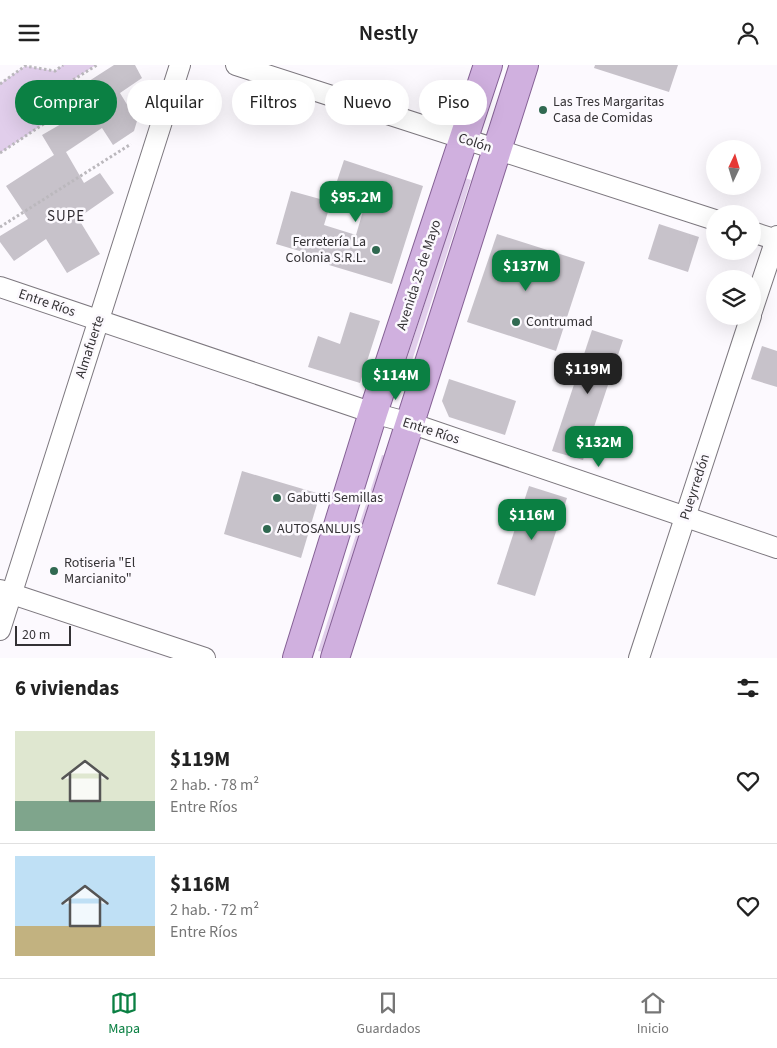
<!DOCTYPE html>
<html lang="es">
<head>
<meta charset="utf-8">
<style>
	:root { --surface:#fff; --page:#f2f2f2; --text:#222; --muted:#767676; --line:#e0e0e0; --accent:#0b8043 }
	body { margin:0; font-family:"Source Sans 3",sans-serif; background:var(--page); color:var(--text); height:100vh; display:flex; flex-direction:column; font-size:19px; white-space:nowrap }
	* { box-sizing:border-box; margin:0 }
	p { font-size:16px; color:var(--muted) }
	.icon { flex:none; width:28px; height:28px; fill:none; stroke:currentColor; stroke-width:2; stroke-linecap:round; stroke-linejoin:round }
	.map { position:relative; height:593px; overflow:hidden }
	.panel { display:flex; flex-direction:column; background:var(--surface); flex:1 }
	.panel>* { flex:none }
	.hud { position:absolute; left:15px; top:15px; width:500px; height:45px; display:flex; gap:10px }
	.needle { width:32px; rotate:4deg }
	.buttons { position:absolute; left:706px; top:75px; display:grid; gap:10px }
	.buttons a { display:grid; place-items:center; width:55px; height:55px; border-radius:50%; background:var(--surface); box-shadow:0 5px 20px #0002; font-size:25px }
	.scale { position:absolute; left:15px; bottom:12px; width:56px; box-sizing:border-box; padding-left:5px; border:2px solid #343235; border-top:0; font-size:14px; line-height:18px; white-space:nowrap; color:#343235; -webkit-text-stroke:4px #fcf9fe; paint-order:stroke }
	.price { position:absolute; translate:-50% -42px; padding:0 11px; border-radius:10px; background:var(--accent); color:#fff; font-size:16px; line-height:32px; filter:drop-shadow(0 1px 2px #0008) }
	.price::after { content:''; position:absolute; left:50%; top:30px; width:15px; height:11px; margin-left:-8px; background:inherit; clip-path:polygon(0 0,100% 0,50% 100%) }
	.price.on { background:#222; color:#fff }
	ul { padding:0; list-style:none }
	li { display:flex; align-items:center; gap:15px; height:125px; padding:0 15px }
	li+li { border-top:1px solid var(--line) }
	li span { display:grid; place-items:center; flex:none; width:140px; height:100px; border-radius:0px; color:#555 }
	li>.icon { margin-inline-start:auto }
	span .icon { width:60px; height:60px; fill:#fffc; stroke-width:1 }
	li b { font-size:21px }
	h2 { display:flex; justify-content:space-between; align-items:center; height:60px; padding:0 15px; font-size:21px }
	.tag { padding:0 18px; border-radius:22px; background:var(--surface); box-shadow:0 5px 20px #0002; font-size:18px; line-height:45px }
	.tag.on { background:var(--accent); color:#fff }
	header { display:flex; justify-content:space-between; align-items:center; height:65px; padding:0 15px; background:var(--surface); font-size:22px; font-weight:600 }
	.dock { display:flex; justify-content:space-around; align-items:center; height:70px; border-top:1px solid var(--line); background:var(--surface); font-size:14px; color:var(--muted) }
	.dock a { display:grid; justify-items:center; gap:2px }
	.dock .on { color:var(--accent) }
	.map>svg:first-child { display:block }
	.green { fill:#e1ceeb }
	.building { fill:#c7c2ca }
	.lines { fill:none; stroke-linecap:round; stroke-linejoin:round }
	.street-casing { stroke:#7d787f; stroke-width:22 }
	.primary-casing { stroke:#856195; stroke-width:30 }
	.path { stroke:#bbb8bd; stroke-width:3; stroke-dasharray:2.5 2.5; stroke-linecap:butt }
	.street { stroke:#fff; stroke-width:20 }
	.primary { stroke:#d0b0df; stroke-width:28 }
	.poi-dot { fill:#306951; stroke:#fcf9fe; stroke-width:2 }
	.labels { text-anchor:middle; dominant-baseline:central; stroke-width:5; stroke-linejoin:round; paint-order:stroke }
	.poi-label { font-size:14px; fill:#343235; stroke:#fcf9fe; text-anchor:start }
	.street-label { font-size:14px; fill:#343235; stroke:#fcf9fe }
	.neighbourhood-label { font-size:15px; letter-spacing:1px; fill:#2f2b31; stroke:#fcf9fe }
</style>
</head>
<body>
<header><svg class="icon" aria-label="menu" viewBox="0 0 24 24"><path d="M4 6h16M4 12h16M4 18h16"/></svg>Nestly<svg class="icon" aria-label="person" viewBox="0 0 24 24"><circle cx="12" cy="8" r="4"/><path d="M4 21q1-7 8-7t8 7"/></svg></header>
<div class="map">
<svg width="777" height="593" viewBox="0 0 777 593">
	<rect width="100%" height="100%" fill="#fcf9fe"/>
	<g class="green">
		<polygon points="63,0 96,0 60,23 54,52 0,88 0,19 25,1 55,6"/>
		<polygon points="465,113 471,115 407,311 402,309"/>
		<polygon points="382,390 387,391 323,587 318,586"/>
	</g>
	<g class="building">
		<polygon points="114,0 135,0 142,13 120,28 137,56 134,66 113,80 102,63 66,87 84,118 100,108 114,128 78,153 100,189 67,208 46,174 14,196 0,177 0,171 28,154 6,121 54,90 42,70 87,44 75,25"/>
		<polygon points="595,0 678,0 669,27 594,3"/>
		<polygon points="344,95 423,121 392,219 329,200 330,195 276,179 291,126 331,137 324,160 356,170 365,139 333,128"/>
		<polygon points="659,159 699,172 688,207 648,194"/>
		<polygon points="497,169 585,197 556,286 467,257"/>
		<polygon points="350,247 380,256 360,318 308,302 318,271 340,279"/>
		<polygon points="592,265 623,275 583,395 552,386"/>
		<polygon points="762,281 777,286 777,322 751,314"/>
		<polygon points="449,314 516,336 505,370 449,352 442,336"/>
		<polygon points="242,406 320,429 301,493 224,469"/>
		<polygon points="529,421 567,433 535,531 497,519"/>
	</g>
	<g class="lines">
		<defs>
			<g id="street">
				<polyline points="236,0 715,155"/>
				<polyline points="752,167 777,175"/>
				<polyline points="0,222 373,348 410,358 777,483"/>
				<polyline points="752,246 777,171"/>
				<polyline points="0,525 205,593"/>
				<polyline points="0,565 180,0"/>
				<polyline points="639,593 751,251"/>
			</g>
			<g id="primary">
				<polyline points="297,593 373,348 488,0"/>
				<polyline points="335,593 524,0"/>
			</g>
		</defs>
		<use href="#street" class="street-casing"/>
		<use href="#primary" class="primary-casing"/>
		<g class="path">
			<polyline points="0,19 25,1 55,6 63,0"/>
			<polyline points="0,88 54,52 60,23 97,0"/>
			<polyline points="0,162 131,79"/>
		</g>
		<use href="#street" class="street"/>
		<use href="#primary" class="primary"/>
	</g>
	<g class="poi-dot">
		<circle cx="543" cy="45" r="5"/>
		<circle cx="376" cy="185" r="5"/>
		<circle cx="516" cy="257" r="5"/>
		<circle cx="277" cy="433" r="5"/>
		<circle cx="267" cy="464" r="5"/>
		<circle cx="54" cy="506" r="5"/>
	</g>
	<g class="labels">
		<g class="poi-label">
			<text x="553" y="37">Las Tres Margaritas<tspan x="553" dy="16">Casa de Comidas</tspan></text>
			<text x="366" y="177" text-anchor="end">Ferretería La<tspan x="366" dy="16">Colonia S.R.L.</tspan></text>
			<text x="526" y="257">Contrumad</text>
			<text x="287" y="433">Gabutti Semillas</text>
			<text x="277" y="464">AUTOSANLUIS</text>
			<text x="64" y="498">Rotiseria "El<tspan x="64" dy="16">Marcianito"</tspan></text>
		</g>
		<g class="street-label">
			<text transform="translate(475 78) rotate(18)">Colón</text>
			<text transform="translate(419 210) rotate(-72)">Avenida 25 de Mayo</text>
			<text transform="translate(47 238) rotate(19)">Entre Ríos</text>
			<text transform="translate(90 282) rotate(-72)">Almafuerte</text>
			<text transform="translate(431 366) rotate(18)">Entre Ríos</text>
			<text transform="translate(695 422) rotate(-72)">Pueyrredón</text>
		</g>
		<g class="neighbourhood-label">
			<text x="66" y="151">SUPE</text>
		</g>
	</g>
</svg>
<div class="buttons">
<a><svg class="needle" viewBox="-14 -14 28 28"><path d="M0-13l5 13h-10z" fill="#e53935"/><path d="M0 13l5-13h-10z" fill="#767676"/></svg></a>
<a><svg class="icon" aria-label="locate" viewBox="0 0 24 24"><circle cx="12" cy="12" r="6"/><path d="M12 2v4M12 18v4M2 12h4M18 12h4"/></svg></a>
<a><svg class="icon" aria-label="layers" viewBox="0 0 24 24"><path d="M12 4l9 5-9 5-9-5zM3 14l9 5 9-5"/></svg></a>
</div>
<div class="scale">20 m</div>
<b class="price" style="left:356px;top:158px">$95.2M</b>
<b class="price" style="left:526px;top:227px">$137M</b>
<b class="price on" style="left:588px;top:330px">$119M</b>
<b class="price" style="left:396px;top:336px">$114M</b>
<b class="price" style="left:599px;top:403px">$132M</b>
<b class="price" style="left:532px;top:476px">$116M</b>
<div class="hud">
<a class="tag on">Comprar</a>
<a class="tag">Alquilar</a>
<a class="tag">Filtros</a>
<a class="tag">Nuevo</a>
<a class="tag">Piso</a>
</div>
</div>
<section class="panel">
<h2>6 viviendas<svg class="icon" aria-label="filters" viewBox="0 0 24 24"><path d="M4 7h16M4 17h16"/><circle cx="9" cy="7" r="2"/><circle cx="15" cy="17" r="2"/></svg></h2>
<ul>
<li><span style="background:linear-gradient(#dfe7d0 70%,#7fa58c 0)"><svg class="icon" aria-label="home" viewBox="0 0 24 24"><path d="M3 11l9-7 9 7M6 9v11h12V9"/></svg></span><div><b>$119M</b><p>2 hab. · 78 m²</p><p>Entre Ríos</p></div><svg class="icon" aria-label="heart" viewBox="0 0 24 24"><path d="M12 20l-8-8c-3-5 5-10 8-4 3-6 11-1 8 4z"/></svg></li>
<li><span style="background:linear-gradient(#bfe0f5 70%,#c2b280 0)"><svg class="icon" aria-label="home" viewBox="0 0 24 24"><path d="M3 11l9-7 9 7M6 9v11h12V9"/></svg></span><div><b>$116M</b><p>2 hab. · 72 m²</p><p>Entre Ríos</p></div><svg class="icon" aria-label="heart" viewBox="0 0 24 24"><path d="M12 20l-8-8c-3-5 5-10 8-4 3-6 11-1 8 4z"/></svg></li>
</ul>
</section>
<nav class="dock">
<a class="on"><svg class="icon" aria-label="map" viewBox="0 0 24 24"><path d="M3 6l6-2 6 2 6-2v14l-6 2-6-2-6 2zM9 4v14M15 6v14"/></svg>Mapa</a>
<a><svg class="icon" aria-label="saved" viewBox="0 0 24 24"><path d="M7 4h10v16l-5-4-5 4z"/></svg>Guardados</a>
<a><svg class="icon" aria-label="home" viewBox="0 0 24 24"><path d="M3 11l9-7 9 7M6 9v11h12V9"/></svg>Inicio</a>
</nav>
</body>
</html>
